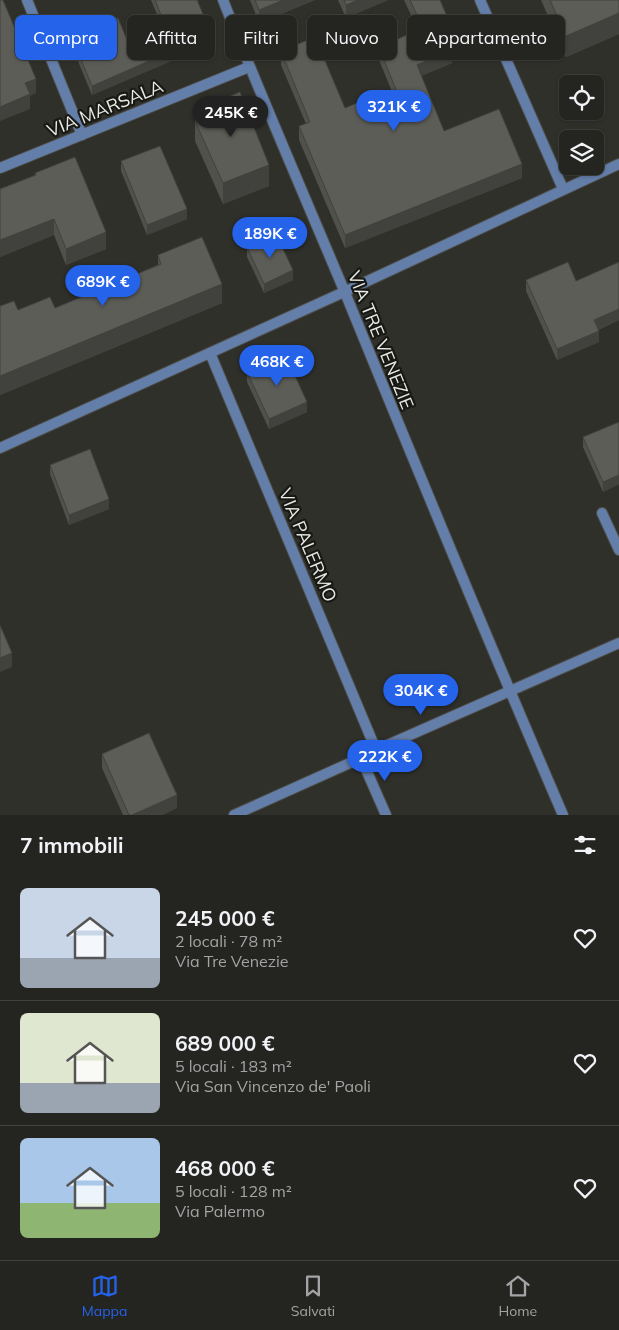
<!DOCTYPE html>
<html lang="it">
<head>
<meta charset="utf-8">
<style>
	:root { --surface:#242420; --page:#30302d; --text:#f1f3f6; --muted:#a3a4a5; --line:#41413e; --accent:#2563eb }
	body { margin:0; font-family:Mulish,sans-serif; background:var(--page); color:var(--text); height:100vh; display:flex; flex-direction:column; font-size:19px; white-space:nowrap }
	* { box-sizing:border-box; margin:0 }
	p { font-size:16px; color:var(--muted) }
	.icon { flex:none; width:28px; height:28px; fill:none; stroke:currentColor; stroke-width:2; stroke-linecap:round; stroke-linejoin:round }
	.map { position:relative; height:815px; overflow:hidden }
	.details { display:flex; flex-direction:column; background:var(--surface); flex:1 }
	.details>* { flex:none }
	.top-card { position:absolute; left:15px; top:15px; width:590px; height:45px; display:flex; gap:10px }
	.tools { position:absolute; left:559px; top:75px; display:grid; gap:10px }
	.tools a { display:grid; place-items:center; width:45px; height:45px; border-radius:8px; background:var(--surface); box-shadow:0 1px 4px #0004,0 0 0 1px var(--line); font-size:25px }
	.price { position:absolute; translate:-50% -42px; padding:0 11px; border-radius:18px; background:var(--accent); color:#fff; font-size:16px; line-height:32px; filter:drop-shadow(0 1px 2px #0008) }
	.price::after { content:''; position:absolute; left:50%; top:30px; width:15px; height:11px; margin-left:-8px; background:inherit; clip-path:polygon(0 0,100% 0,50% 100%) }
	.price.current { background:#222; color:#fff }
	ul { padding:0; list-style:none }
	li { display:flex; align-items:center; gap:15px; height:125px; padding:0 20px }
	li+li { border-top:1px solid var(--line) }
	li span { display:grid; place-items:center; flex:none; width:140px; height:100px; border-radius:8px; color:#555 }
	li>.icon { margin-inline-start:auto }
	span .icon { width:60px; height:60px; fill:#fffc; stroke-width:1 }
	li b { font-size:21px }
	h2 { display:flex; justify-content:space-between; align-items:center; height:60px; padding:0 20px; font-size:21px }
	.tag { padding:0 18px; border-radius:8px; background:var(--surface); box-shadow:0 1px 4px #0004,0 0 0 1px var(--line); font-size:18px; line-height:45px }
	.tag.current { background:var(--accent); color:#fff }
	.menu { display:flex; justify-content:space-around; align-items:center; height:70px; border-top:1px solid var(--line); background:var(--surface); font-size:14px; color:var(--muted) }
	.menu a { display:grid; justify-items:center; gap:2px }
	.menu .current { color:var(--accent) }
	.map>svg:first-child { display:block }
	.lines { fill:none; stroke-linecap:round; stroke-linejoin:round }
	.street-casing { stroke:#4e4e49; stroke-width:12 }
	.street { stroke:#647eaa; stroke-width:10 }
	.wall { fill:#50504c }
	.shaded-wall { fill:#41413e }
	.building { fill:#5d5d58; stroke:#41413e }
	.labels { text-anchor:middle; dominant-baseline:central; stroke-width:4.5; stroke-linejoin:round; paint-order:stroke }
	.street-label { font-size:18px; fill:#e9e9e6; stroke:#181815 }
</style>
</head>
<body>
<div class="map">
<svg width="619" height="815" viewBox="0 0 619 815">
	<rect width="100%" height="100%" fill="#30302b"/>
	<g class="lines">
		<defs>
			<g id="street">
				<polyline points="27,0 82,135"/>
				<path d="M223 0C262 99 305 197 346 295 417 469 489 643 563 815"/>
				<polyline points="480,0 563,189"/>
				<polyline points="0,168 249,67"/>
				<polyline points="210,353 376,750"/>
				<polyline points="0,448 344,292 619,164"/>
				<polyline points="602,513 619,550"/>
				<polyline points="361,758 386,815"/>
				<polyline points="234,815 361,758 376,750 619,643"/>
			</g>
		</defs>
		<use href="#street" class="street-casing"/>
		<use href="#street" class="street"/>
	</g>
	<g class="wall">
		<polygon points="151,0 198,0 203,24 202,25 206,46 92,95 72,47 72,38 129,45 164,31"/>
		<polygon points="250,0 315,0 259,23"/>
		<polygon points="338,0 388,0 346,18"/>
		<polygon points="404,0 440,0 452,42 449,43 452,63 421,76 444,131 522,178 345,248 299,140 299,126 306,124 281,65 281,51 345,108 360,113 395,99 379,60 379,47 418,30"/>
		<polygon points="541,0 619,0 619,34 566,57"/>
		<polygon points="195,110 269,186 223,204 195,141"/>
		<polygon points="121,161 187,219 147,235 121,171"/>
		<polygon points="35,173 106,249 66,265 54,235 0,257 0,189 35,175"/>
		<polygon points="247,247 293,280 264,293 247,257"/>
		<polygon points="158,255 222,303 0,395 0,306 18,310 55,308 158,265"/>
		<polygon points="619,262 619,320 598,330 599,342 557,360 526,291 526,280 576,281"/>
		<polygon points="247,372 307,412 269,429 247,382"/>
		<polygon points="619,422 619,484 603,492 583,447 583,437"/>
		<polygon points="50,465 109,509 69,525 50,474"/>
		<polygon points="102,754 177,808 162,815 123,815 102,768"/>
	</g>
	<g class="shaded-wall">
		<polygon points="283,0 315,0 259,23 259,10"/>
		<polygon points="358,0 388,0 346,18 346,5"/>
		<polygon points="619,13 619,34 566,57 566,36"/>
		<polygon points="203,14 203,24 198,26 198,17"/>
		<polygon points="452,28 452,42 444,45 444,31"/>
		<polygon points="206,36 206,46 92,95 92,86"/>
		<polygon points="452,50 452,63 417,78 417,65"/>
		<polygon points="36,79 36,93 30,96 30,109 0,121 0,107 25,83"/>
		<polygon points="522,164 522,178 345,248 345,235"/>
		<polygon points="269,165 269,186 223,204 223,183"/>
		<polygon points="187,209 187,219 147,235 147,225"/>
		<polygon points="54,219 54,235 0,257 0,240"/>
		<polygon points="106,232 106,249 66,265 66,249"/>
		<polygon points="293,270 293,280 264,293 264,284"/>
		<polygon points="222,284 222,303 0,395 0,376"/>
		<polygon points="619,309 619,320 594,331 594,320"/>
		<polygon points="599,331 599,342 557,360 557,349"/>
		<polygon points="307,402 307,412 269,429 269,419"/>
		<polygon points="619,475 619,484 603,492 603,482"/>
		<polygon points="109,499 109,509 69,525 69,515"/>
		<polygon points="12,653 12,667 0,672 0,658"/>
		<polygon points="177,795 177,808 162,815 132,815"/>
	</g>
	<g class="building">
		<polygon points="0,0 3,0 36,79 25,83 30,94 0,107"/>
		<polygon points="155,0 197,0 203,14 198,17 206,36 92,86 72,38 118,18 129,45 167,30"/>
		<polygon points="255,0 283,0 259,10"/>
		<polygon points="344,0 358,0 346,5"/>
		<polygon points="410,0 440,0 452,28 444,31 452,50 417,65 444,131 499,109 522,164 345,235 299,126 310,122 281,51 315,37 345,108 357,103 360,113 399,97 379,47 423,28"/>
		<polygon points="550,0 619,0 619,13 566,36"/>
		<polygon points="240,92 269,165 223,183 195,121 199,119 195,110"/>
		<polygon points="160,146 187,209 147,225 121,161"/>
		<polygon points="75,157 106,232 66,249 54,219 0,240 0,189 36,175 35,173"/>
		<polygon points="276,234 293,270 264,284 247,247"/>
		<polygon points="202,237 222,284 0,376 0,306 14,301 18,310 50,297 55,308 161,264 158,255"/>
		<polygon points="568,262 576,281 619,262 619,309 594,320 599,331 557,349 526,280"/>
		<polygon points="286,356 307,402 269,419 247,372"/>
		<polygon points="619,422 619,475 603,482 583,437"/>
		<polygon points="90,449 109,499 69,515 50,465"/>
		<polygon points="0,625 12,653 0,658"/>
		<polygon points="149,733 177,795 132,815 129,815 102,754"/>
	</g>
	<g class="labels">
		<g class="street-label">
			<text transform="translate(105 108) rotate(-22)">VIA MARSALA</text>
			<text transform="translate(381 340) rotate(68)">VIA TRE VENEZIE</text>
			<text transform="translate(308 545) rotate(67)">VIA PALERMO</text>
		</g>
	</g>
</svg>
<div class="tools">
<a><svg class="icon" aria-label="locate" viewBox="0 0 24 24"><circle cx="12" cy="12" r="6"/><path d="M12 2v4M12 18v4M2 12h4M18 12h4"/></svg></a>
<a><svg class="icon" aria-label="layers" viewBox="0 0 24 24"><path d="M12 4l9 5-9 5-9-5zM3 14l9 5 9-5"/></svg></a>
</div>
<b class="price" style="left:394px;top:132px">321K €</b>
<b class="price current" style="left:231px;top:138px">245K €</b>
<b class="price" style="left:270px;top:259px">189K €</b>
<b class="price" style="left:103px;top:307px">689K €</b>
<b class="price" style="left:277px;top:387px">468K €</b>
<b class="price" style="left:421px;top:716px">304K €</b>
<b class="price" style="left:385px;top:782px">222K €</b>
<div class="top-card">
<a class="tag current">Compra</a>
<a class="tag">Affitta</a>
<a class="tag">Filtri</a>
<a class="tag">Nuovo</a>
<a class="tag">Appartamento</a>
</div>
</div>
<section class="details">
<h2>7 immobili<svg class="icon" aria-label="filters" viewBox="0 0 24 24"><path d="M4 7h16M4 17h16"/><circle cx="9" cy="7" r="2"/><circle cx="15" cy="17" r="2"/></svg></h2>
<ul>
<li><span style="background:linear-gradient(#c9d6e8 70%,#9aa5b1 0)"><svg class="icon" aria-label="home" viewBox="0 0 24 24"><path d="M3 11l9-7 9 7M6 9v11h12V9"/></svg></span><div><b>245 000 €</b><p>2 locali · 78 m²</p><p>Via Tre Venezie</p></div><svg class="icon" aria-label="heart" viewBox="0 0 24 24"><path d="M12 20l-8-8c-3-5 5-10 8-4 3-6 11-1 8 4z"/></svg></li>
<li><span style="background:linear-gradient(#dfe7d0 70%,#9aa5b1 0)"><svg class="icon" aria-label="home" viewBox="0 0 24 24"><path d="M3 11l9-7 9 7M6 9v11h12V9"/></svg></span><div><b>689 000 €</b><p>5 locali · 183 m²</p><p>Via San Vincenzo de' Paoli</p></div><svg class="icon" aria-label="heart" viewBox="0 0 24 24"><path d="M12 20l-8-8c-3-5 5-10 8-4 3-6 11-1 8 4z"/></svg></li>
<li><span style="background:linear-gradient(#a9c7e8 65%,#8fb573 0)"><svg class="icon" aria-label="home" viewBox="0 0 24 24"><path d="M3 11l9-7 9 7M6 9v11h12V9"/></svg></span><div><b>468 000 €</b><p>5 locali · 128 m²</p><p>Via Palermo</p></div><svg class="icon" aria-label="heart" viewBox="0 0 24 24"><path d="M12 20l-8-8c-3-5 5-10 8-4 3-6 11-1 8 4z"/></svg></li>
</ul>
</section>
<nav class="menu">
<a class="current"><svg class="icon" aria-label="map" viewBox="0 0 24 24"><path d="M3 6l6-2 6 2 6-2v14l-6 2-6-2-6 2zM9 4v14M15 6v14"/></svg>Mappa</a>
<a><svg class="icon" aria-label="saved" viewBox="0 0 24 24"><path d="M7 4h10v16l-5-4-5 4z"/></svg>Salvati</a>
<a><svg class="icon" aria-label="home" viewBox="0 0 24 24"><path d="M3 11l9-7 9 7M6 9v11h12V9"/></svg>Home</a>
</nav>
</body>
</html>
